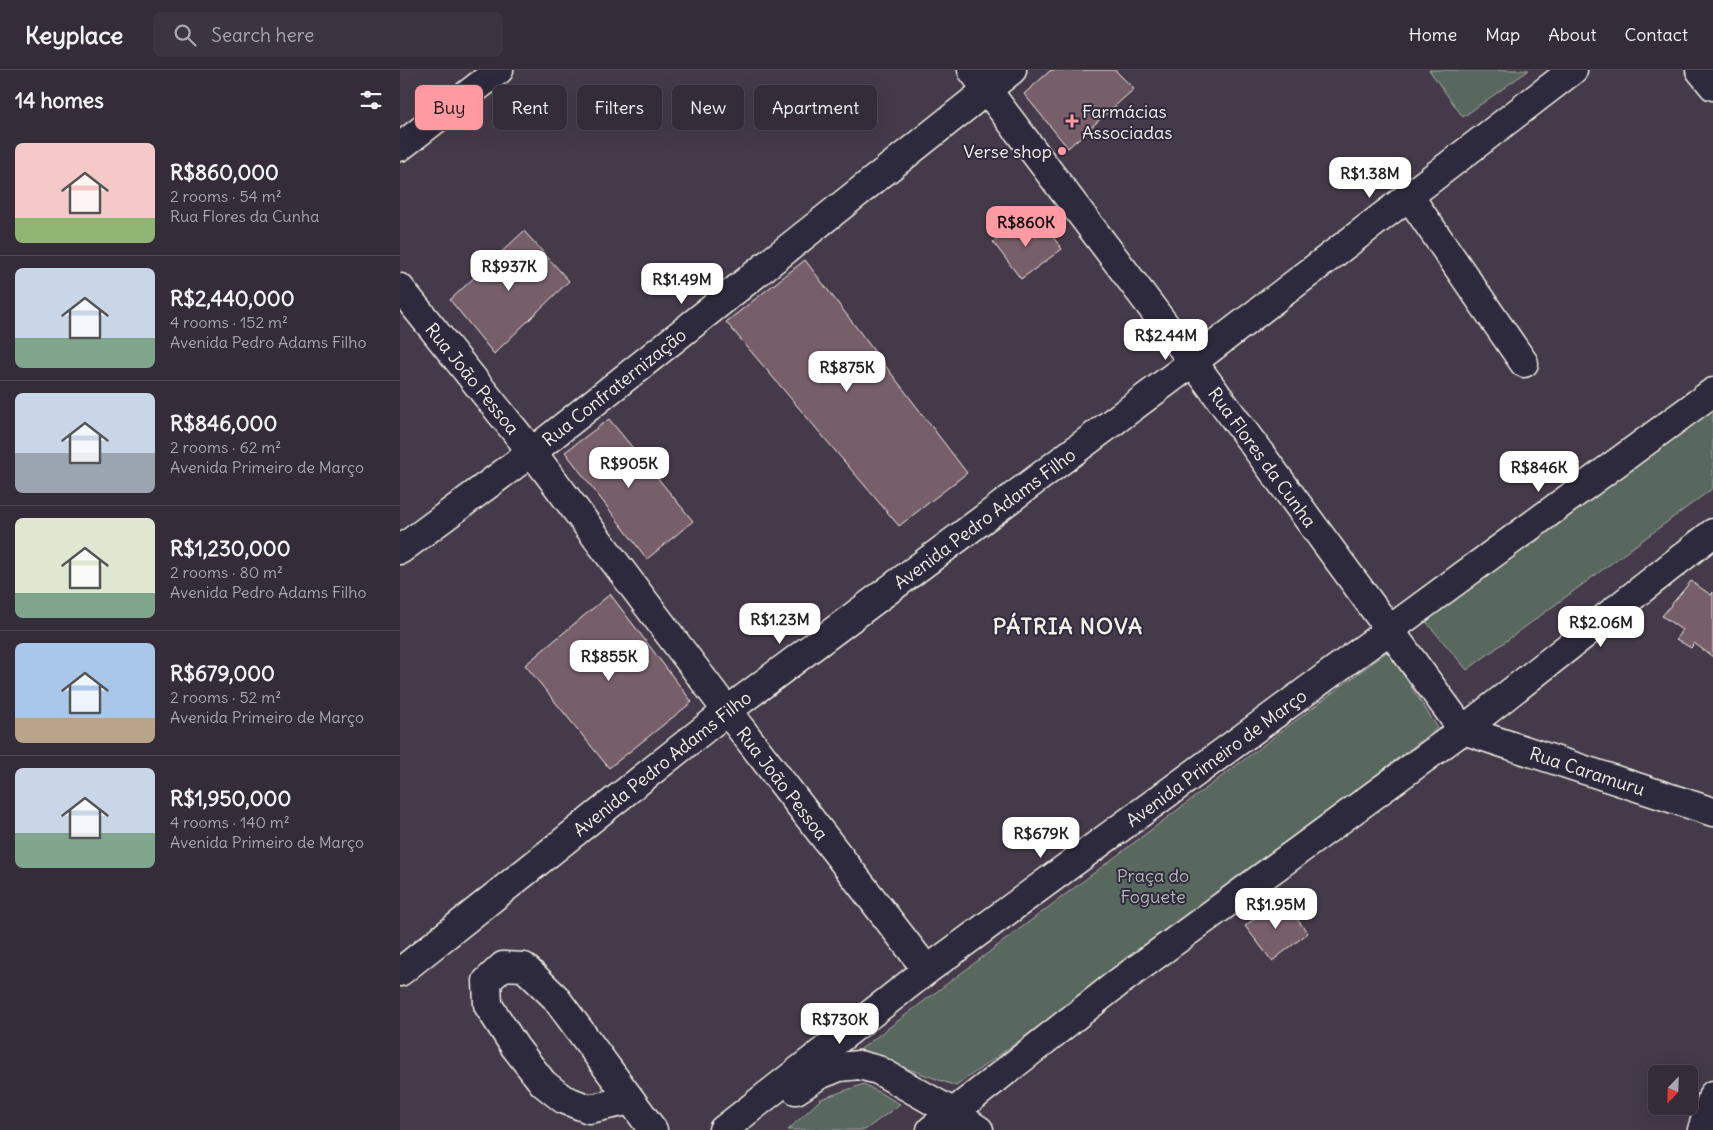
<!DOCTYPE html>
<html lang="en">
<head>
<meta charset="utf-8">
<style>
	:root { --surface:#342c38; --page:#3c3440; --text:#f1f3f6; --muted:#a9a7ae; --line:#4e4853; --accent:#ff9aa2 }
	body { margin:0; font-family:Delius,sans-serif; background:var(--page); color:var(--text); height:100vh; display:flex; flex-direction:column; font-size:19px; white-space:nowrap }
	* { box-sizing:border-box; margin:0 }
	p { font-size:16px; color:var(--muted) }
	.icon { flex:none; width:28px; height:28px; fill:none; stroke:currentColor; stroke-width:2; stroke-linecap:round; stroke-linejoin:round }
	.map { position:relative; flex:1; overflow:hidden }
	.drawer { display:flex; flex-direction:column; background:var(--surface); width:400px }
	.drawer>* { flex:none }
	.top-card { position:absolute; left:15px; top:15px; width:475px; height:45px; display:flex; gap:10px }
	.needle { width:32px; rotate:203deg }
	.controls { position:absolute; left:1248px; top:995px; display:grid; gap:10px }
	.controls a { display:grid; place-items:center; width:50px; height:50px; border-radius:8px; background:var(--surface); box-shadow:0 5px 20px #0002,0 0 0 1px var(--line); font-size:25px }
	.price { position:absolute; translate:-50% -42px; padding:0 11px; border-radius:10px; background:#fff; color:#222; font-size:16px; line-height:32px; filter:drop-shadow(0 1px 2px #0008) }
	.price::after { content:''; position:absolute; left:50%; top:30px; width:15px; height:11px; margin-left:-8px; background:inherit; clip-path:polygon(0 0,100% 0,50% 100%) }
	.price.active { background:var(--accent); color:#111 }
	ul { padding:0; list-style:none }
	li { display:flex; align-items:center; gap:15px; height:125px; padding:0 15px }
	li+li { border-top:1px solid var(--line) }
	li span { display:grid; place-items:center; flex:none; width:140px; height:100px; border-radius:8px; color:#555 }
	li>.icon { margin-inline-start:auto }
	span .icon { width:60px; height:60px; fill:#fffc; stroke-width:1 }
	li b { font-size:21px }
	h2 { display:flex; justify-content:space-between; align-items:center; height:60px; padding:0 15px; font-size:21px }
	.tag { padding:0 18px; border-radius:8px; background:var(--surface); box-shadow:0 5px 20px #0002,0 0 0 1px var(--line); font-size:18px; line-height:45px }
	.tag.active { background:var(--accent); color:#111 }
	header { display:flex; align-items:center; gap:30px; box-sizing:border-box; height:70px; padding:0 25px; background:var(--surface); border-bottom:1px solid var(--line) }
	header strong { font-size:24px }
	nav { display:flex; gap:28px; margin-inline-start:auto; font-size:18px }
	.search { width:350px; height:45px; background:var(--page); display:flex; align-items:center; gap:12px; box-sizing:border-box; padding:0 18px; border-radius:8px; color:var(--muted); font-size:19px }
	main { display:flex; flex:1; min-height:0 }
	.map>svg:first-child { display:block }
	.green { fill:#59675e; stroke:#a6aca3 }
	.building { fill:#775f6a; stroke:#f4f1e8 }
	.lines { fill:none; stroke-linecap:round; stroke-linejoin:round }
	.minor-casing { stroke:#f4f1e8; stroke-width:31 }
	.major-casing { stroke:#f4f1e8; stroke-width:31 }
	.minor { stroke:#2f2a3d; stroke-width:28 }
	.major { stroke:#2f2a3d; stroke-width:28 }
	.poi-dot { fill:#ff9aa2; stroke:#2f2a3d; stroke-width:2 }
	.labels { text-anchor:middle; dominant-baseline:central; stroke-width:4; stroke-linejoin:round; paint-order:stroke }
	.poi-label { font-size:18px; fill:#f4f1e8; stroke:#2f2a3d; text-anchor:start }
	.street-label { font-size:18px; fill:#f4f1e8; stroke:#2f2a3d }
	.park-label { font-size:18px; fill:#b6bab1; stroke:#2f2a3d }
	.district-label { font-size:22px; font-weight:bold; letter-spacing:1px; fill:#f4f1e8; stroke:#2f2a3d }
</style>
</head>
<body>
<header>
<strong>Keyplace</strong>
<div class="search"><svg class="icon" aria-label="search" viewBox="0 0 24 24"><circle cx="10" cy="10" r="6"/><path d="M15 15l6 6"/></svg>Search here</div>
<nav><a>Home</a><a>Map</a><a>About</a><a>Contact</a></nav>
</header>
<main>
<section class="drawer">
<h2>14 homes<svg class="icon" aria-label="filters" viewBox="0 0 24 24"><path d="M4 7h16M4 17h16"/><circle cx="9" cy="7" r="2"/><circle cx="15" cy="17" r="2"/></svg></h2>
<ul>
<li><span style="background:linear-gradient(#f6c9c9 75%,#8fb573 0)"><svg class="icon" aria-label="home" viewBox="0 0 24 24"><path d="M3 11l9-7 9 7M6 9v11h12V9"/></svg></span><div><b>R$860,000</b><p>2 rooms · 54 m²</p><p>Rua Flores da Cunha</p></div></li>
<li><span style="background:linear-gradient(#c9d6e8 70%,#7fa58c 0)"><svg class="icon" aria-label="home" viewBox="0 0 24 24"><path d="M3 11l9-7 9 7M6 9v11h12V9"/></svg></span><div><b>R$2,440,000</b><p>4 rooms · 152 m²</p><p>Avenida Pedro Adams Filho</p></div></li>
<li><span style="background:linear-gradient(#c9d6e8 60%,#9aa5b1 0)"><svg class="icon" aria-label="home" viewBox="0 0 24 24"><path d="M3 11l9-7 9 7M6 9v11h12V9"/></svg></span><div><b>R$846,000</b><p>2 rooms · 62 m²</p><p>Avenida Primeiro de Março</p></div></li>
<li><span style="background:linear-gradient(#dfe7d0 75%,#7fa58c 0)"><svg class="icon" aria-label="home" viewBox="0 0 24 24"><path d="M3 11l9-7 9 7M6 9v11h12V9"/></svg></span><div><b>R$1,230,000</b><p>2 rooms · 80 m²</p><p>Avenida Pedro Adams Filho</p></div></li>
<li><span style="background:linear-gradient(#a9c7e8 75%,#b9a48a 0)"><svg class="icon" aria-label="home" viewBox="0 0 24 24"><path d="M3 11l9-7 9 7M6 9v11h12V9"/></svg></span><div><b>R$679,000</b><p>2 rooms · 52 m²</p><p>Avenida Primeiro de Março</p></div></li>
<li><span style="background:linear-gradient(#c9d6e8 65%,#7fa58c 0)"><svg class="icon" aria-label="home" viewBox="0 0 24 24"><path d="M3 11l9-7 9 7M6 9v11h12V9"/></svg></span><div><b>R$1,950,000</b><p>4 rooms · 140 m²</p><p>Avenida Primeiro de Março</p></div></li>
</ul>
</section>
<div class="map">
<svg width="1313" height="1060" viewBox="0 0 1313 1060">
	<rect width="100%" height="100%" fill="#453a4a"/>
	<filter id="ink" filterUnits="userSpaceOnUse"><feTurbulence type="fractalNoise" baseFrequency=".02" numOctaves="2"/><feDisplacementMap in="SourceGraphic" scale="10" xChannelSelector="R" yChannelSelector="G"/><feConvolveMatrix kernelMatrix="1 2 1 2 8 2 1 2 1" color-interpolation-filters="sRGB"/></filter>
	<g filter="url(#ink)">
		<g class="green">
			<polygon points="1029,0 1129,0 1063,47"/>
			<polygon points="1313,335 1313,418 1067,600 1022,547"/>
			<polygon points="988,581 1038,658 718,900 556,1016 458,981"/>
			<polygon points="464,1014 500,1034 465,1060 388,1060 421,1029"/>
		</g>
		<g class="building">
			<polygon points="651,0 715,0 734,19 668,78 624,24"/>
			<polygon points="623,150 636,167 647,159 662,179 621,209 593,172"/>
			<polygon points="124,161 169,211 94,284 50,230"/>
			<polygon points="405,190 567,403 499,456 326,252"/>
			<polygon points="209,349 293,451 247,489 165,382"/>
			<polygon points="1291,511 1311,525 1313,522 1313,587 1294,573 1291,578 1276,569 1282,560 1262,546"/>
			<polygon points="210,524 292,632 209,698 125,595"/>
			<polygon points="880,828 908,863 872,891 845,856"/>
		</g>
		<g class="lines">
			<defs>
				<g id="minor">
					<polyline points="1300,0 1313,16"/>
					<polyline points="0,77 99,0"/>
					<polyline points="1009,126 1124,293"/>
					<path id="s1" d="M0 218 132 382 327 641 527 900"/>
					<path id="s2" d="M0 480 132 382 612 0"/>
					<path id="s3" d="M1063 660 1313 742"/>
					<polyline points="231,1030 189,1039 163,1029 143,1013 115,977 88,935 87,911 103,896 124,897 155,927 253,1060"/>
					<polyline points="554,1043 579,1060"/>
					<polyline points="1302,1060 1313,1025"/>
				</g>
				<g id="major">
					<path id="s4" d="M572 0 793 292 1063 660"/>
					<path id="s5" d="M0 902 327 641 793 292 1173 0"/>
					<polyline points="396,1020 419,1005 439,997 459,995 478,1000 554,1043"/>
					<path id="s6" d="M323 1060 527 900 1313 322"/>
					<polyline points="531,1060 719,912 1063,660 1313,463"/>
				</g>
			</defs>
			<use href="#minor" class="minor-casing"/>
			<use href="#major" class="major-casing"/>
			<use href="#minor" class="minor"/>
			<use href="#major" class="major"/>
		</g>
	</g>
	<g class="poi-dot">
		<path d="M669.5 43.5h5v5h5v5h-5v5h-5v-5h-5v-5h5z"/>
		<circle cx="662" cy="81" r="5"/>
	</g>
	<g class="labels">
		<g class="poi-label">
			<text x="682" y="41">Farmácias<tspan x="682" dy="21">Associadas</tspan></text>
			<text x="652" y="81" text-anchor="end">Verse shop</text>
		</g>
		<g class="street-label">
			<text stroke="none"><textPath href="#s1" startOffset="116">Rua João Pessoa</textPath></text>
			<text stroke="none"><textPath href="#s2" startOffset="269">Rua Confraternização</textPath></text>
			<text stroke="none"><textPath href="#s4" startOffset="484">Rua Flores da Cunha</textPath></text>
			<text stroke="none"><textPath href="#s5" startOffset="740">Avenida Pedro Adams Filho</textPath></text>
			<text stroke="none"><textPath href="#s6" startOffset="618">Avenida Primeiro de Março</textPath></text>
			<text stroke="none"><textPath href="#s5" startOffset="335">Avenida Pedro Adams Filho</textPath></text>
			<text stroke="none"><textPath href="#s3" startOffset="131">Rua Caramuru</textPath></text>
			<text stroke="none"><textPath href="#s1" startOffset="626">Rua João Pessoa</textPath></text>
		</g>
		<g class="park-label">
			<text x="753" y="805">Praça do<tspan x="753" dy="21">Foguete</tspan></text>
		</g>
		<g class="district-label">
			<text x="668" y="556">PÁTRIA NOVA</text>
		</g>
	</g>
</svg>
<div class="controls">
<a><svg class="needle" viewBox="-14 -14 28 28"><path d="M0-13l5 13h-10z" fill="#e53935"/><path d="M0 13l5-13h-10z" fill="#a9a7ae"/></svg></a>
</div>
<b class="price" style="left:970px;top:129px">R$1.38M</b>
<b class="price active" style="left:626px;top:178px">R$860K</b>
<b class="price" style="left:109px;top:222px">R$937K</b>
<b class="price" style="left:282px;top:235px">R$1.49M</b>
<b class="price" style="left:766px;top:291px">R$2.44M</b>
<b class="price" style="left:447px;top:323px">R$875K</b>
<b class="price" style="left:229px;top:419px">R$905K</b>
<b class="price" style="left:1139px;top:423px">R$846K</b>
<b class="price" style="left:380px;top:575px">R$1.23M</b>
<b class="price" style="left:1201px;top:578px">R$2.06M</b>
<b class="price" style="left:209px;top:612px">R$855K</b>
<b class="price" style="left:641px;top:789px">R$679K</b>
<b class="price" style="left:876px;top:860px">R$1.95M</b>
<b class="price" style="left:440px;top:975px">R$730K</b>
<div class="top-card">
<a class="tag active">Buy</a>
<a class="tag">Rent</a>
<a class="tag">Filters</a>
<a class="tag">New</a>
<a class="tag">Apartment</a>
</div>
</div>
</main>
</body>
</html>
